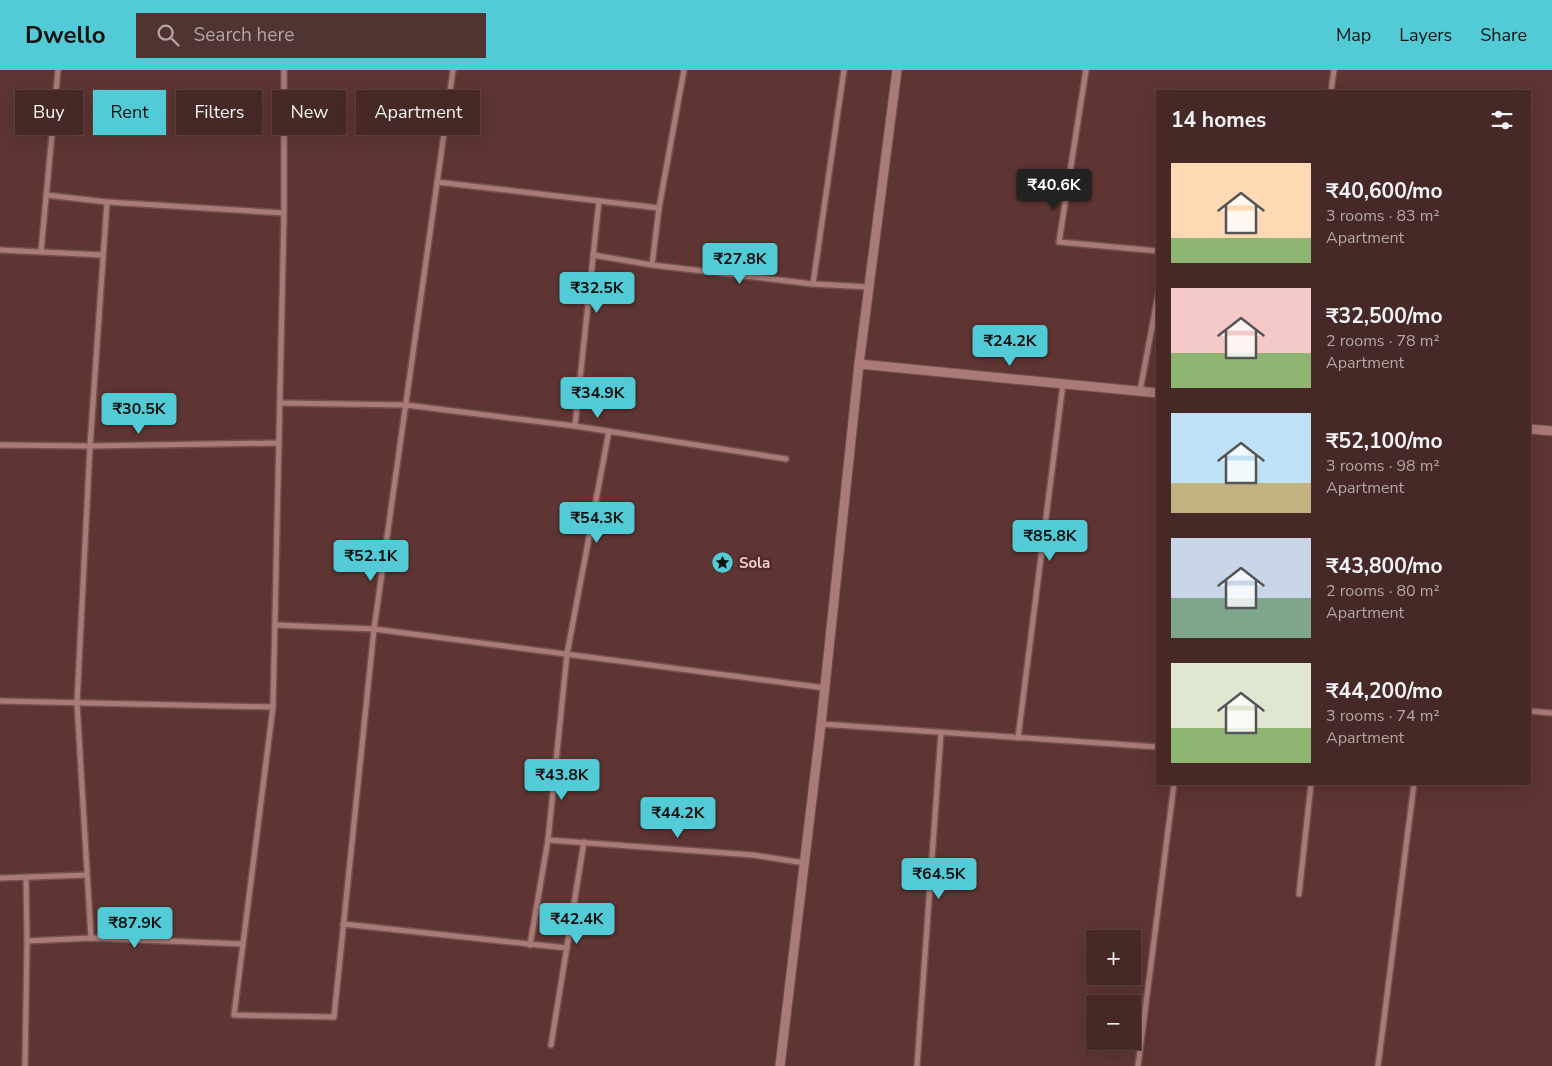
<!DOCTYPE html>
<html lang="en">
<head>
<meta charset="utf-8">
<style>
	:root { --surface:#462826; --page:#503432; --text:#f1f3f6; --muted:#b0a6a7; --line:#5e4443; --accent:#52cbd7 }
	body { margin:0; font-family:"Nunito Sans",sans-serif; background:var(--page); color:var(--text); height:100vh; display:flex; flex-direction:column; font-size:19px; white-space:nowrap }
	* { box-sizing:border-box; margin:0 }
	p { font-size:16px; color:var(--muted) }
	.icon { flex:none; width:28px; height:28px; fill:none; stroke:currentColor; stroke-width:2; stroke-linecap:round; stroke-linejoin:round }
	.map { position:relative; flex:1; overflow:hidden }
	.drawer { position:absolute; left:1156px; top:20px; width:375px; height:695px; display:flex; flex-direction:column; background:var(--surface); border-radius:0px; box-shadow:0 5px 20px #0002,0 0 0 1px var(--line) }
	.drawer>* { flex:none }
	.top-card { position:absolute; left:15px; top:20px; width:475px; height:45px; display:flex; gap:10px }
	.controls { position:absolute; left:1086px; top:860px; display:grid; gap:10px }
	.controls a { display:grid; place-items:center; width:55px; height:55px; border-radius:0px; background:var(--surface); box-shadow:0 5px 20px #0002,0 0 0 1px var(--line); font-size:25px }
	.price { position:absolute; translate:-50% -42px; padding:0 11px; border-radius:5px; background:var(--accent); color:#111; font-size:16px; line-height:32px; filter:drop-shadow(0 1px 2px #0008) }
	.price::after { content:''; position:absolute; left:50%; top:30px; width:15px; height:11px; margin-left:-8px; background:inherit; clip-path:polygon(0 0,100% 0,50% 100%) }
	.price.current { background:#222; color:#fff }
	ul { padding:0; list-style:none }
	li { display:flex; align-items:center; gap:15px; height:125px; padding:0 15px }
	li span { display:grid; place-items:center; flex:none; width:140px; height:100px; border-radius:0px; color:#555 }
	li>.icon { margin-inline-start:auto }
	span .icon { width:60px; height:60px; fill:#fffc; stroke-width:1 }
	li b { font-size:21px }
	h2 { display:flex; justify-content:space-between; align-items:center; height:60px; padding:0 15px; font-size:21px }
	.tag { padding:0 18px; border-radius:0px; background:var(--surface); box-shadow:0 5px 20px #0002,0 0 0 1px var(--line); font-size:18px; line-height:45px }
	.tag.current { background:var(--accent); color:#111 }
	header { display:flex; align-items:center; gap:30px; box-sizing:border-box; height:70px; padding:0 25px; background:var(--accent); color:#111 }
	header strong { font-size:24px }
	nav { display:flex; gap:28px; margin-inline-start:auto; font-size:18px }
	.search { width:350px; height:45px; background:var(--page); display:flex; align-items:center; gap:12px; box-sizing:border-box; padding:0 18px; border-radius:0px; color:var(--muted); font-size:19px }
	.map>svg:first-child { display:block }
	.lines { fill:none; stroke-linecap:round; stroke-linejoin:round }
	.minor-casing { stroke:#745150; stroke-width:8 }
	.tertiary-casing { stroke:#745150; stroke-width:11 }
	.minor { stroke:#aa7a76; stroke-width:5 }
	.tertiary { stroke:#aa7a76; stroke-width:9 }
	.labels { text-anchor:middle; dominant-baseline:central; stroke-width:5; stroke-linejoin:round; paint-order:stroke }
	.poi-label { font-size:15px; font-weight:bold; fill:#eacfcd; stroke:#532a28; text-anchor:start }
</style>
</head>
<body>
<header>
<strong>Dwello</strong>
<div class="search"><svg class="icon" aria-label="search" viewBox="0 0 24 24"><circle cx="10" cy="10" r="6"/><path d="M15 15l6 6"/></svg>Search here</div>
<nav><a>Map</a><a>Layers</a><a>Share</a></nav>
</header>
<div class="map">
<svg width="1552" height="996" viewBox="0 0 1552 996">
	<rect width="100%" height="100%" fill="#5e3532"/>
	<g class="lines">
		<defs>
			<g id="minor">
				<polyline points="284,0 284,143 273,637 234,945 334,947 374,559 453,0"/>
				<polyline points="684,0 659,138 652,195 813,214 844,0"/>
				<polyline points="1086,0 1059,172 1158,181"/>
				<polyline points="1331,21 1334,0"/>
				<polyline points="437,112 659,138"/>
				<polyline points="46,125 107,132 284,143"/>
				<polyline points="0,180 103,185"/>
				<polyline points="41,181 58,0"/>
				<polyline points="593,185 652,195"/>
				<polyline points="813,214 869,217"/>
				<polyline points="1140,321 1158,225"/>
				<polyline points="280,333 406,335 575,356 786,389"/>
				<polyline points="575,356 599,131"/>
				<polyline points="0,375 90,376 279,373"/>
				<polyline points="275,555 374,559 825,618"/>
				<polyline points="0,631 273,637"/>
				<polyline points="1530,641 1552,643"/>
				<polyline points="821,654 1158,677"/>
				<polyline points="1018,668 1063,314"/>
				<polyline points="548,770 753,785 805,793"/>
				<polyline points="0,808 87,805"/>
				<polyline points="1299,824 1311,714"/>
				<polyline points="343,854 567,878"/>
				<polyline points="91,868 77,633 90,376 107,132"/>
				<polyline points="27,871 91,868 243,874"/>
				<polyline points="530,875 548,770 567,584 609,361"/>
				<polyline points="551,975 584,772"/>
				<polyline points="25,996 27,871 26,808"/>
				<polyline points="917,996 941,663"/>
				<polyline points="1138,996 1174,714"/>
				<polyline points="1378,996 1414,714"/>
			</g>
			<g id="tertiary">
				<polyline points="859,294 1158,323"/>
				<polyline points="1530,359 1552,361"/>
				<polyline points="780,996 821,654 859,294 897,0"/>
			</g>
		</defs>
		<use href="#minor" class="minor-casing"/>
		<use href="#tertiary" class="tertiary-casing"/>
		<use href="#minor" class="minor"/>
		<use href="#tertiary" class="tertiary"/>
	</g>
	<defs>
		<symbol id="sight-disc" viewBox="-11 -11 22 22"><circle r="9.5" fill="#52cbd7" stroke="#532a28"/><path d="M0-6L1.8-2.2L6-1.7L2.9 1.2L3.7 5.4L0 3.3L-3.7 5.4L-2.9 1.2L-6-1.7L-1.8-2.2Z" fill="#111"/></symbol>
	</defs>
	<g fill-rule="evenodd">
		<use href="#sight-disc" x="710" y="480" width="25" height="25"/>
	</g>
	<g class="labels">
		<g class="poi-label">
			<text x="739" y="493">Sola</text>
		</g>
	</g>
</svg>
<div class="controls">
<a>+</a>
<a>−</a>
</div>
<b class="price current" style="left:1054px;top:141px">₹40.6K</b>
<b class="price" style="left:740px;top:215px">₹27.8K</b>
<b class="price" style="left:597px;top:244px">₹32.5K</b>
<b class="price" style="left:1010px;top:297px">₹24.2K</b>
<b class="price" style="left:598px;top:349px">₹34.9K</b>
<b class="price" style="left:139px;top:365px">₹30.5K</b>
<b class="price" style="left:597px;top:474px">₹54.3K</b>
<b class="price" style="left:1050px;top:492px">₹85.8K</b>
<b class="price" style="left:371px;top:512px">₹52.1K</b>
<b class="price" style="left:562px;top:731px">₹43.8K</b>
<b class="price" style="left:678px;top:769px">₹44.2K</b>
<b class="price" style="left:939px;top:830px">₹64.5K</b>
<b class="price" style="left:577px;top:875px">₹42.4K</b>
<b class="price" style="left:135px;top:879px">₹87.9K</b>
<div class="top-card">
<a class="tag">Buy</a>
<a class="tag current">Rent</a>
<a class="tag">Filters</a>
<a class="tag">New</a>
<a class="tag">Apartment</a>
</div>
<section class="drawer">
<h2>14 homes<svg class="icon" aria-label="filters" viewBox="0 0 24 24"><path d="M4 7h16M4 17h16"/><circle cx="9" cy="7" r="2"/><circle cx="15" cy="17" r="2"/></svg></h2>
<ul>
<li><span style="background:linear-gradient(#ffd9b3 75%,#8fb573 0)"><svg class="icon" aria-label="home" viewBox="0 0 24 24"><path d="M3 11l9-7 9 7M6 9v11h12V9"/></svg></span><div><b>₹40,600/mo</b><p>3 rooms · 83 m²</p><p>Apartment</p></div></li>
<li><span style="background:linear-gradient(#f6c9c9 65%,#8fb573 0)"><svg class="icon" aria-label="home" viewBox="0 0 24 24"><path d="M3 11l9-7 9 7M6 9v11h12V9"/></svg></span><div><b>₹32,500/mo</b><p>2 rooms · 78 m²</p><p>Apartment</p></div></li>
<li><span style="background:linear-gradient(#bfe0f5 70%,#c2b280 0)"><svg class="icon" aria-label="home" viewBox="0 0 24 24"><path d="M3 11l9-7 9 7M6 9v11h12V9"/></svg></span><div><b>₹52,100/mo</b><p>3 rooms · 98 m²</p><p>Apartment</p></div></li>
<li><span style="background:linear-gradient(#c9d6e8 60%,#7fa58c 0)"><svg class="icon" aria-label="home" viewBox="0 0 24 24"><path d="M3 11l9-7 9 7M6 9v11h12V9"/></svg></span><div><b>₹43,800/mo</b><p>2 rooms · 80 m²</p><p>Apartment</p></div></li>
<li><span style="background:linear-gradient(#dfe7d0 65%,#8fb573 0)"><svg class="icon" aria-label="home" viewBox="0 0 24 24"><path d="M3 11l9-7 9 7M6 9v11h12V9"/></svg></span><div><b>₹44,200/mo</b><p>3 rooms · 74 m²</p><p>Apartment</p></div></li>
</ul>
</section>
</div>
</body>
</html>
